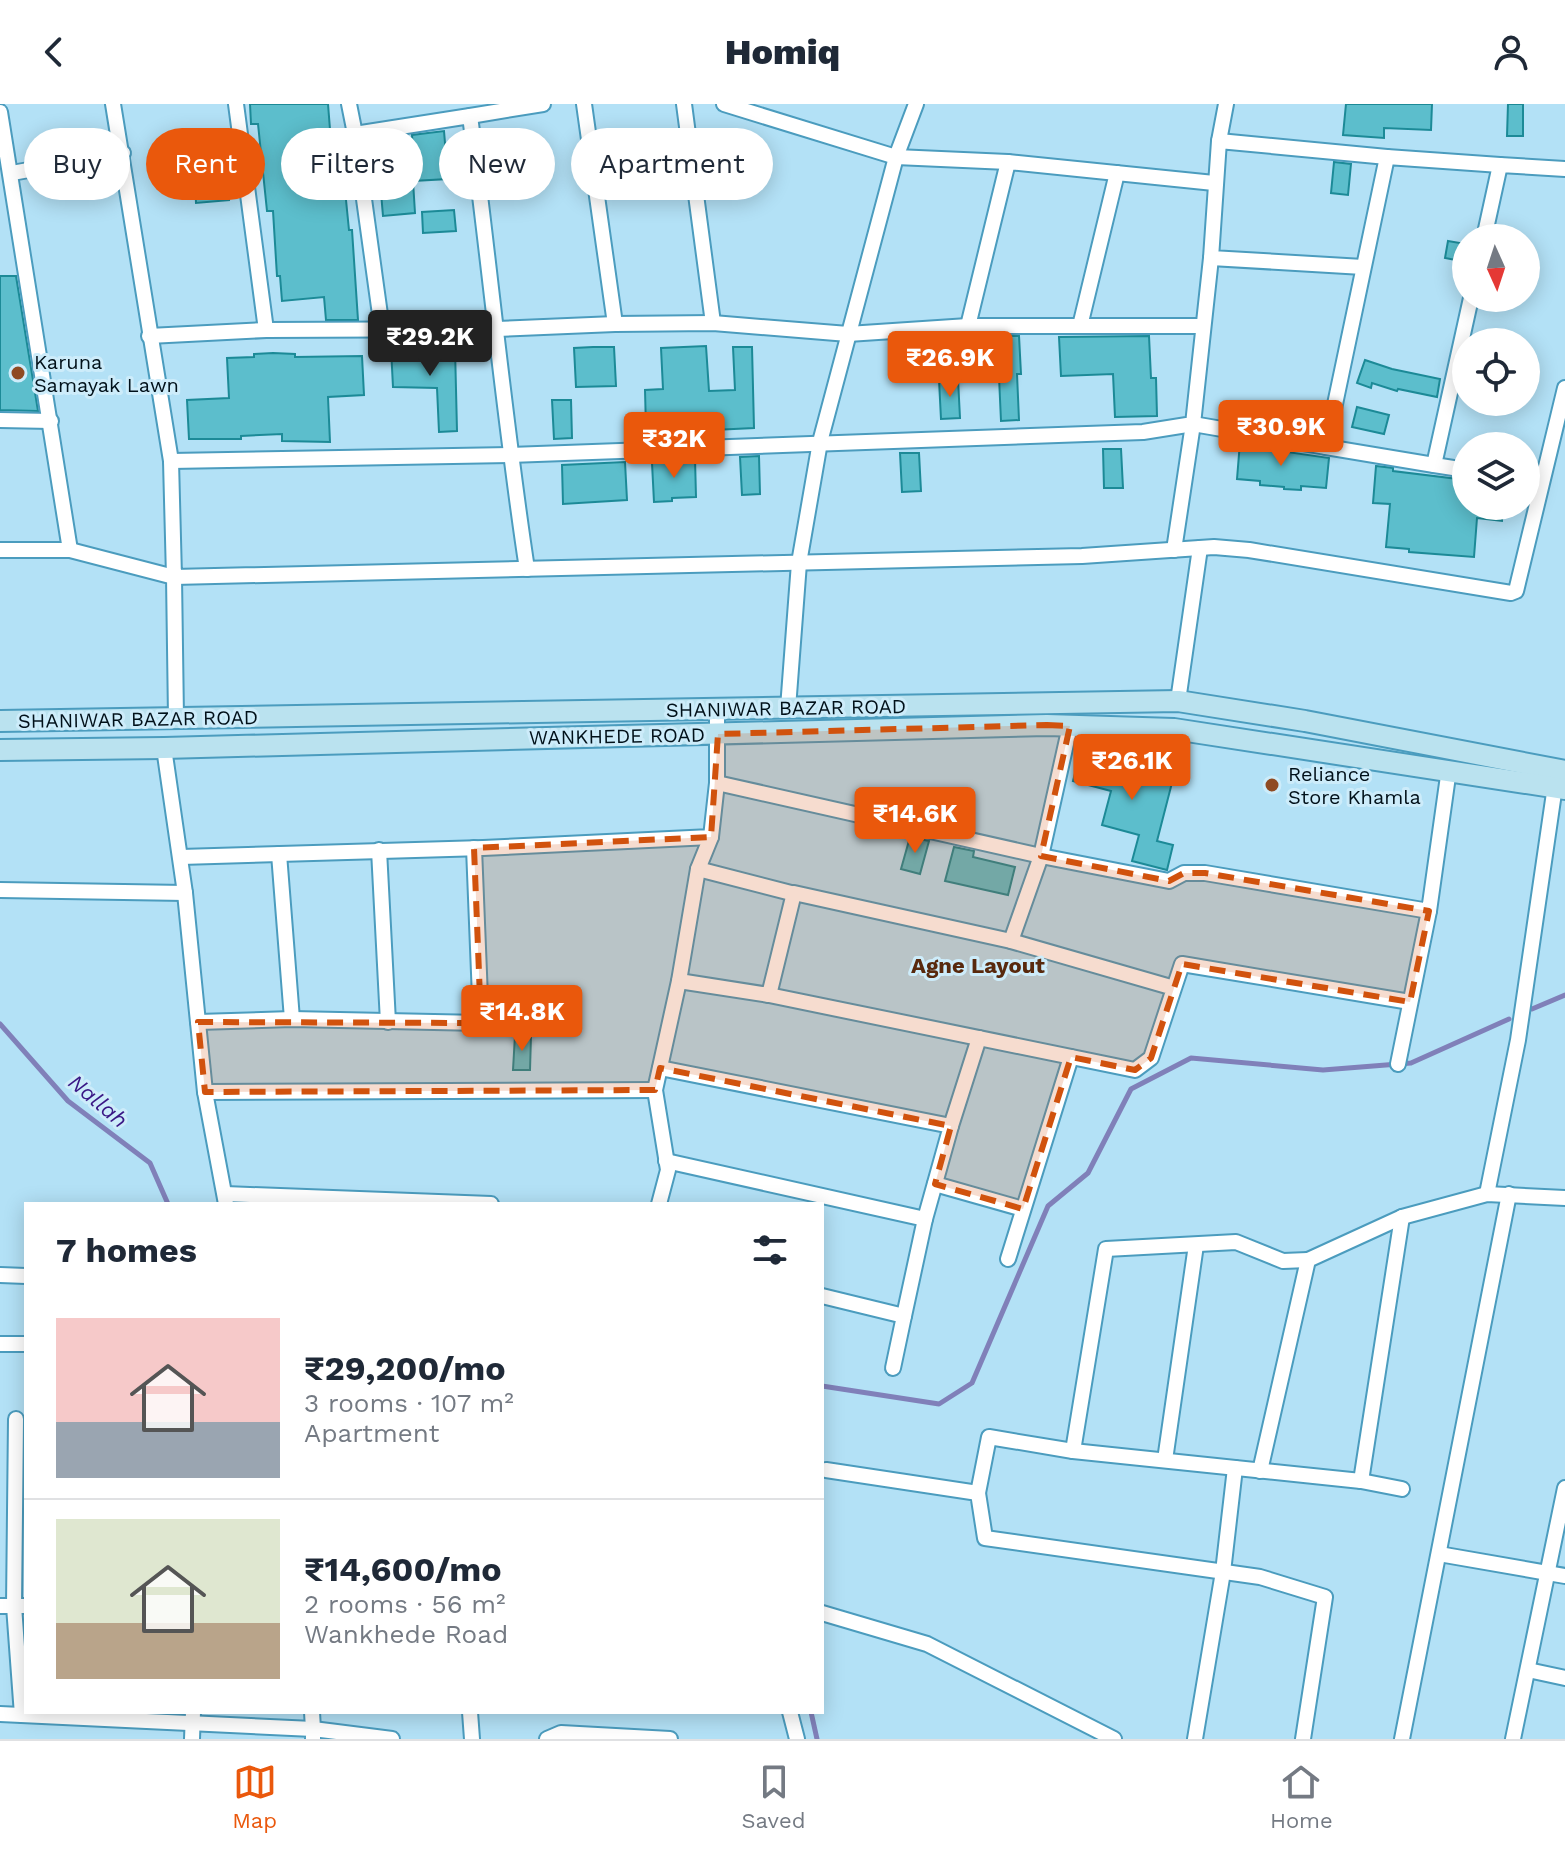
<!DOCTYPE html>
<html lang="en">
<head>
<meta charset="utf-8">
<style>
	:root { --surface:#fff; --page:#f2f2f3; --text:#1f2937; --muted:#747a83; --line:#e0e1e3; --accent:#ea580c }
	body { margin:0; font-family:"Work Sans",sans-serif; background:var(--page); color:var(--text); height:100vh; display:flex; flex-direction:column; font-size:30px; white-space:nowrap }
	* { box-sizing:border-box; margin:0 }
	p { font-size:26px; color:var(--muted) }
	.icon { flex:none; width:44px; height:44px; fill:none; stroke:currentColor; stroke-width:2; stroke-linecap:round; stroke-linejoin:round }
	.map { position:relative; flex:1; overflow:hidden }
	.panel { position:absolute; left:24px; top:1098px; width:800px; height:512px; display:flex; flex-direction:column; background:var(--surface); border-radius:0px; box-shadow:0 4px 20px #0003 }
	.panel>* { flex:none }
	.top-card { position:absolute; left:24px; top:24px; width:800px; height:72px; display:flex; gap:16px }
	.needle { width:52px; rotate:177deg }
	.buttons { position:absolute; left:1452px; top:120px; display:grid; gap:16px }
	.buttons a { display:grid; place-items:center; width:88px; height:88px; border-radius:50%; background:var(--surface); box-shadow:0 4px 20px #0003; font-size:40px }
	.price { position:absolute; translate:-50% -68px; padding:0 18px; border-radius:8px; background:var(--accent); color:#fff; font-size:26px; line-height:52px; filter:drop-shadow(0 2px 4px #0008) }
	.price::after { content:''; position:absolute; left:50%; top:48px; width:24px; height:18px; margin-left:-12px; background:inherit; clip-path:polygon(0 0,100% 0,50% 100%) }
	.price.on { background:#222; color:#fff }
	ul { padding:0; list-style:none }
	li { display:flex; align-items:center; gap:24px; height:200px; padding:0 32px }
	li+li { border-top:2px solid var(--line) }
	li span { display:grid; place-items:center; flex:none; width:224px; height:160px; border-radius:0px; color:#555 }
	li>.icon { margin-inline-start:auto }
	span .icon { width:96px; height:96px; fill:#fffc; stroke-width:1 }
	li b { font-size:34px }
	h2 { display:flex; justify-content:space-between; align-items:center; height:96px; padding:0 32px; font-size:34px }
	.tag { padding:0 28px; border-radius:36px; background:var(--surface); box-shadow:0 4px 20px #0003; font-size:28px; line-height:72px }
	.tag.on { background:var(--accent); color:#fff }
	header { display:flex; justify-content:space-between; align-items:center; height:104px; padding:0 32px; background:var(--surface); font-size:36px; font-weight:800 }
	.menu { display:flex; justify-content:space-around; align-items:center; height:112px; border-top:2px solid var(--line); background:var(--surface); font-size:22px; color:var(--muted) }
	.menu a { display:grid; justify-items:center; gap:4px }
	.menu .on { color:var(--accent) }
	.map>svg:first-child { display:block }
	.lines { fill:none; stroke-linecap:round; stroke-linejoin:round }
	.stream { stroke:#8080b9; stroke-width:5 }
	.building { fill:#5cbecc; stroke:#1c8a97; stroke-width:2 }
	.minor-casing { stroke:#4b9cbe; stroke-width:18 }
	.secondary-casing { stroke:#4b9cbe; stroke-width:24 }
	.minor { stroke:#fff; stroke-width:14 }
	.secondary { stroke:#bae2ef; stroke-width:20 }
	.marked { fill:#d1520d; fill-opacity:0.2; stroke:#d1520d; stroke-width:6; stroke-dasharray:16 10; stroke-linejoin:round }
	.poi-dot { fill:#8f4a22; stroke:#cdecfa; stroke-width:3 }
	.labels { text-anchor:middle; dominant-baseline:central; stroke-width:6; stroke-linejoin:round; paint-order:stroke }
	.poi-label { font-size:20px; fill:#001019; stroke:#cdecfa; text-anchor:start }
	.street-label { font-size:20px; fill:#001019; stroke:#cdecfa }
	.neighbourhood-label { font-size:22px; font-weight:bold; fill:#58290d; stroke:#cdecfa }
	.water-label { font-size:22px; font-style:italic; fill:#391685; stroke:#cdecfa }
</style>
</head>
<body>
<header><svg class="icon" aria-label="back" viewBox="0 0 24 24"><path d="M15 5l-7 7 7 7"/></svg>Homiq<svg class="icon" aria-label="person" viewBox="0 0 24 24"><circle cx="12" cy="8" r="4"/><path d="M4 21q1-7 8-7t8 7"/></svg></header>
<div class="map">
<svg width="1565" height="1635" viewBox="0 0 1565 1635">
	<rect width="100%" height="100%" fill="#b3e1f6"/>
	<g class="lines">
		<g class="stream">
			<polyline points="1532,905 1565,891"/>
			<polyline points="0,920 68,997 150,1059 168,1100"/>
			<polyline points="822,1282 939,1300 972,1279 1048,1102 1088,1069 1131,985 1191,954 1323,966 1411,959 1509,915"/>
			<polyline points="811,1608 817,1635"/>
		</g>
	</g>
	<g class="building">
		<polygon points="250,0 328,0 331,38 334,38 340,86 345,86 349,126 352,126 358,216 326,216 324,193 282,197 280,172 277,172 273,107 267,107 258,20 251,20"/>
		<polygon points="1346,0 1432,0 1431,26 1384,24 1384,34 1343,31"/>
		<polygon points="1508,0 1523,0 1523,32 1507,32"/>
		<polygon points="444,27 448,75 413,77 415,109 383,112 379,65 414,62 412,31"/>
		<polygon points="1334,58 1351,60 1348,91 1331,89"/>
		<polygon points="227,75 229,96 196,99 195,78"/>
		<polygon points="454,106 456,127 423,129 422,108"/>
		<polygon points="1448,137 1466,140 1466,158 1445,154"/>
		<polygon points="0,172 16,172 38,307 0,306"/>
		<polygon points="1001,232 1019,232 1021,270 1017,270 1019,316 1001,317 999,273 979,274 978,235 1001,234"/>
		<polygon points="1149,232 1151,274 1156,274 1157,312 1115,313 1113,270 1061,272 1059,233"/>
		<polygon points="706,242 709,287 735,286 733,243 752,243 754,324 692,327 668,327 668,324 646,325 645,286 663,285 661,244"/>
		<polygon points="593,243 614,243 616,282 576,283 574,244"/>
		<polygon points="391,244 410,244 410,247 455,244 457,327 439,328 437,284 393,283"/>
		<polygon points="273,249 295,250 295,253 362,252 364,291 328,293 330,338 282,337 282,330 241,332 241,335 189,335 187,296 229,294 227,254 254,253 254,250"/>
		<polygon points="1365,256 1392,265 1440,275 1437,293 1398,285 1397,287 1372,279 1371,284 1357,279"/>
		<polygon points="958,275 960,314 941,315 939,276"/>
		<polygon points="552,296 571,296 572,334 554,335"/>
		<polygon points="1357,303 1389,311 1384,330 1352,323"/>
		<polygon points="1240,338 1280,345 1280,347 1329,354 1326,384 1301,382 1301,386 1284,385 1284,383 1260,381 1260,377 1237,375"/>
		<polygon points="1103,345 1121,345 1123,384 1104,384"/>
		<polygon points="900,349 919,349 921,387 902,388"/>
		<polygon points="759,352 760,390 742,391 740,353"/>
		<polygon points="695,354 696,393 672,394 672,397 654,398 652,359 676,359 676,355"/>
		<polygon points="625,358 627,396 563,400 562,361"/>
		<polygon points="1376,362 1393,364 1393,367 1466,376 1466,402 1503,402 1502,417 1477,414 1474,453 1409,448 1409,445 1386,443 1390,400 1373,399"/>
		<polygon points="1081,646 1174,671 1157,737 1173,741 1167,766 1132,757 1139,731 1102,721 1111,687 1073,677"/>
		<polygon points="910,733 929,737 920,770 901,765"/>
		<polygon points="954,743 974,747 973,753 1015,763 1008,791 945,777"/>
		<polygon points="515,931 531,932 530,966 513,966"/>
	</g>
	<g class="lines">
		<defs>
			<g id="minor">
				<polyline points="113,0 171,357 174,473 1082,452 1214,443 1249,446 1511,489 1516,487 1517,483 1565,284"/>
				<polyline points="236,0 266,226"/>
				<path d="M349 0 355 30 470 12C490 163 504 315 527 465"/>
				<polyline points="584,0 615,220"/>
				<polyline points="684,0 713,219"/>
				<polyline points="724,0 896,53 1008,58"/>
				<polyline points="0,8 70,446"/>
				<polyline points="470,12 543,0"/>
				<polyline points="355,30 382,225"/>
				<polyline points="1219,37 1226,0"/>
				<polyline points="12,69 123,49"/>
				<polyline points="1484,134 1500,61 1565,65"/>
				<polyline points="1363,163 1211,154 1219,37 1387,53"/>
				<polyline points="968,222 1008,58 1214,79"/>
				<polyline points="1080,222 1117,69"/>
				<polyline points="149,232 266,226 497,225 615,220 713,219 848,230 968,222 1202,222"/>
				<polyline points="0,316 51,317"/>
				<polyline points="171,357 510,351 1143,328 1193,320 1211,154"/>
				<polyline points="1434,361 1326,343 1387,53 1500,61"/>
				<polyline points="1466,366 1434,361 1471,194"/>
				<polyline points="1526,374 1542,377"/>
				<polyline points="0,446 70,446 174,473 176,614"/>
				<polyline points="1174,446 1193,320 1326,343"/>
				<polyline points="1178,597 1200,444"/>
				<polyline points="788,604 799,459 820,338 896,53 916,0"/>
				<polyline points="717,679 1041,752 1070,622"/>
				<polyline points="711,733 698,765 795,790"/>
				<polyline points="379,746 388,918"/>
				<polyline points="279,750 292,915"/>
				<polyline points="181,753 483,744 711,733 717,679 717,605"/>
				<polyline points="0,786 185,789 164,644"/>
				<polyline points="185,789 205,988 226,1100"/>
				<polyline points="1011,837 1041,752 1169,777 1184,769 1205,769 1429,807 1449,665"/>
				<polyline points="679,877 769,891"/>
				<polyline points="1174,884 1011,837 794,789 769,891 1135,966 1151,954 1182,860 1410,898"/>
				<polyline points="198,918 292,915 481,919 474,744"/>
				<polyline points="1398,960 1429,807"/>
				<polyline points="660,964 951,1022 925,1115"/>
				<polyline points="205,988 655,986"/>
				<polyline points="951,1022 979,934"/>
				<polyline points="666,1057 925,1115 904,1212"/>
				<polyline points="935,1080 1023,1105"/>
				<polyline points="225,1090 491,1100"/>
				<polyline points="1487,1090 1518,936 1555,682"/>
				<polyline points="659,1100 668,1066 655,986 679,877 698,765"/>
				<polyline points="1008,1155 1071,953"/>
				<polyline points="0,1171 26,1172"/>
				<polyline points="822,1192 904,1212 893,1264"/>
				<polyline points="0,1240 26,1240"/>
				<polyline points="16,1315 14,1502 22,1611"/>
				<polyline points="1073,1347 1106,1145 1236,1138 1283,1157 1308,1156"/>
				<polyline points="1165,1356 1196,1141"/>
				<polyline points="826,1366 978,1389 985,1434 1260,1473 1325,1493 1303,1635"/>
				<polyline points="1260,1367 1308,1156 1402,1113 1487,1090 1565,1094"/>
				<polyline points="1361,1377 1402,1113"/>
				<polyline points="978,1389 989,1333 1073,1347 1361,1377 1402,1385"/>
				<polyline points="1439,1450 1565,1472"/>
				<polyline points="0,1502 26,1502"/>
				<polyline points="822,1509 927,1540 1114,1635"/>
				<polyline points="1528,1566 1565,1574"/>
				<polyline points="312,1608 313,1625 392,1635"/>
				<polyline points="470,1608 472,1635"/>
				<polyline points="790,1608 797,1635"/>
				<polyline points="0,1610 313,1625 313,1635"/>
				<polyline points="192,1635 193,1608"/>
				<polyline points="547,1635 561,1629 670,1635"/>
				<polyline points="1195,1635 1223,1468 1235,1364"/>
				<polyline points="1402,1635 1509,1090"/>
				<polyline points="1513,1635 1565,1384"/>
			</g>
			<g id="secondary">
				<polyline points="0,617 1178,597 1305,617 1565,667"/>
				<polyline points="0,646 164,644 1047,621 1174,625 1565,685"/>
			</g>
		</defs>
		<use href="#minor" class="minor-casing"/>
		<use href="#secondary" class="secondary-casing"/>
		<use href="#minor" class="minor"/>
		<use href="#secondary" class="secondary"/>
	</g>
	<path class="marked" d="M1047 621 1070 622 1041 752 1169 777 1184 769H1205L1429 807 1410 898 1182 860 1151 954 1135 966 1071 953 1023 1105 935 1080 951 1022 660 964 655 986 205 988 198 918 481 919 474 744 711 733 718 630Z"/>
	<g class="poi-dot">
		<circle cx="18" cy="269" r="8"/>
		<circle cx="1272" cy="681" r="8"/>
	</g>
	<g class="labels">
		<g class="poi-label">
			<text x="34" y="258">Karuna<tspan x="34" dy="23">Samayak Lawn</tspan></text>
			<text x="1288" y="670">Reliance<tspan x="1288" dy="23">Store Khamla</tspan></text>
		</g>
		<g class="street-label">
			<text transform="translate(786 604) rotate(-1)">SHANIWAR BAZAR ROAD</text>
			<text transform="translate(138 615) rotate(-1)">SHANIWAR BAZAR ROAD</text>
			<text transform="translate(617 632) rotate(-1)">WANKHEDE ROAD</text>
		</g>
		<g class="neighbourhood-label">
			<text x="978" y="861">Agne Layout</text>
		</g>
		<g class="water-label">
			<text transform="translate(98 997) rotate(40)">Nallah</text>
		</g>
	</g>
</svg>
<div class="buttons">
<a><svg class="needle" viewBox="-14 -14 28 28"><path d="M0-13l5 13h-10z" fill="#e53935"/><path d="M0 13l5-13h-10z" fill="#747a83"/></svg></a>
<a><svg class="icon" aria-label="locate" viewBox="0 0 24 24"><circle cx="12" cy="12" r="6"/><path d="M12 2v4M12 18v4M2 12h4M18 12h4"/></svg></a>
<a><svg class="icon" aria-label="layers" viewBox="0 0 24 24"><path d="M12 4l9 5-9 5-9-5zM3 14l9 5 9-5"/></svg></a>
</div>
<b class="price on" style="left:430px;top:274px">₹29.2K</b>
<b class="price" style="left:950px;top:295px">₹26.9K</b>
<b class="price" style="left:1281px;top:364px">₹30.9K</b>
<b class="price" style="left:674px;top:376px">₹32K</b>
<b class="price" style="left:1132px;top:698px">₹26.1K</b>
<b class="price" style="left:915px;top:751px">₹14.6K</b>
<b class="price" style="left:522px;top:949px">₹14.8K</b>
<div class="top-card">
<a class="tag">Buy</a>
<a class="tag on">Rent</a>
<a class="tag">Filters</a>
<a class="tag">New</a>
<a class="tag">Apartment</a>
</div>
<section class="panel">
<h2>7 homes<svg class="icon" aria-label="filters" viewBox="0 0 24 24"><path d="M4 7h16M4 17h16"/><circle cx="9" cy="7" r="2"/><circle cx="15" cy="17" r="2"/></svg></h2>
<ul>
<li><span style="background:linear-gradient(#f6c9c9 65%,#9aa5b1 0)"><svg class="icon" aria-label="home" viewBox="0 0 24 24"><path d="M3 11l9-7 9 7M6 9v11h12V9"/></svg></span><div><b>₹29,200/mo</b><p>3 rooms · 107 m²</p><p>Apartment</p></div></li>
<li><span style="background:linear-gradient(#dfe7d0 65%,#b9a48a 0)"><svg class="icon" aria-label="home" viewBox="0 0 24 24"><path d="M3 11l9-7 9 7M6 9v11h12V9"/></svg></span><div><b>₹14,600/mo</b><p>2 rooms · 56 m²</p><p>Wankhede Road</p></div></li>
</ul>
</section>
</div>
<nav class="menu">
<a class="on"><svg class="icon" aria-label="map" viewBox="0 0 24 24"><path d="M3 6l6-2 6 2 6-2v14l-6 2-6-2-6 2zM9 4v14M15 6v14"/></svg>Map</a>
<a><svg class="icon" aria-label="saved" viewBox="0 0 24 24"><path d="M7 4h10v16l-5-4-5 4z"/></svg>Saved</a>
<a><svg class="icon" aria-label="home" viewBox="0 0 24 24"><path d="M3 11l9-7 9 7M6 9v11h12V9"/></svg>Home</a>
</nav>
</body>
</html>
